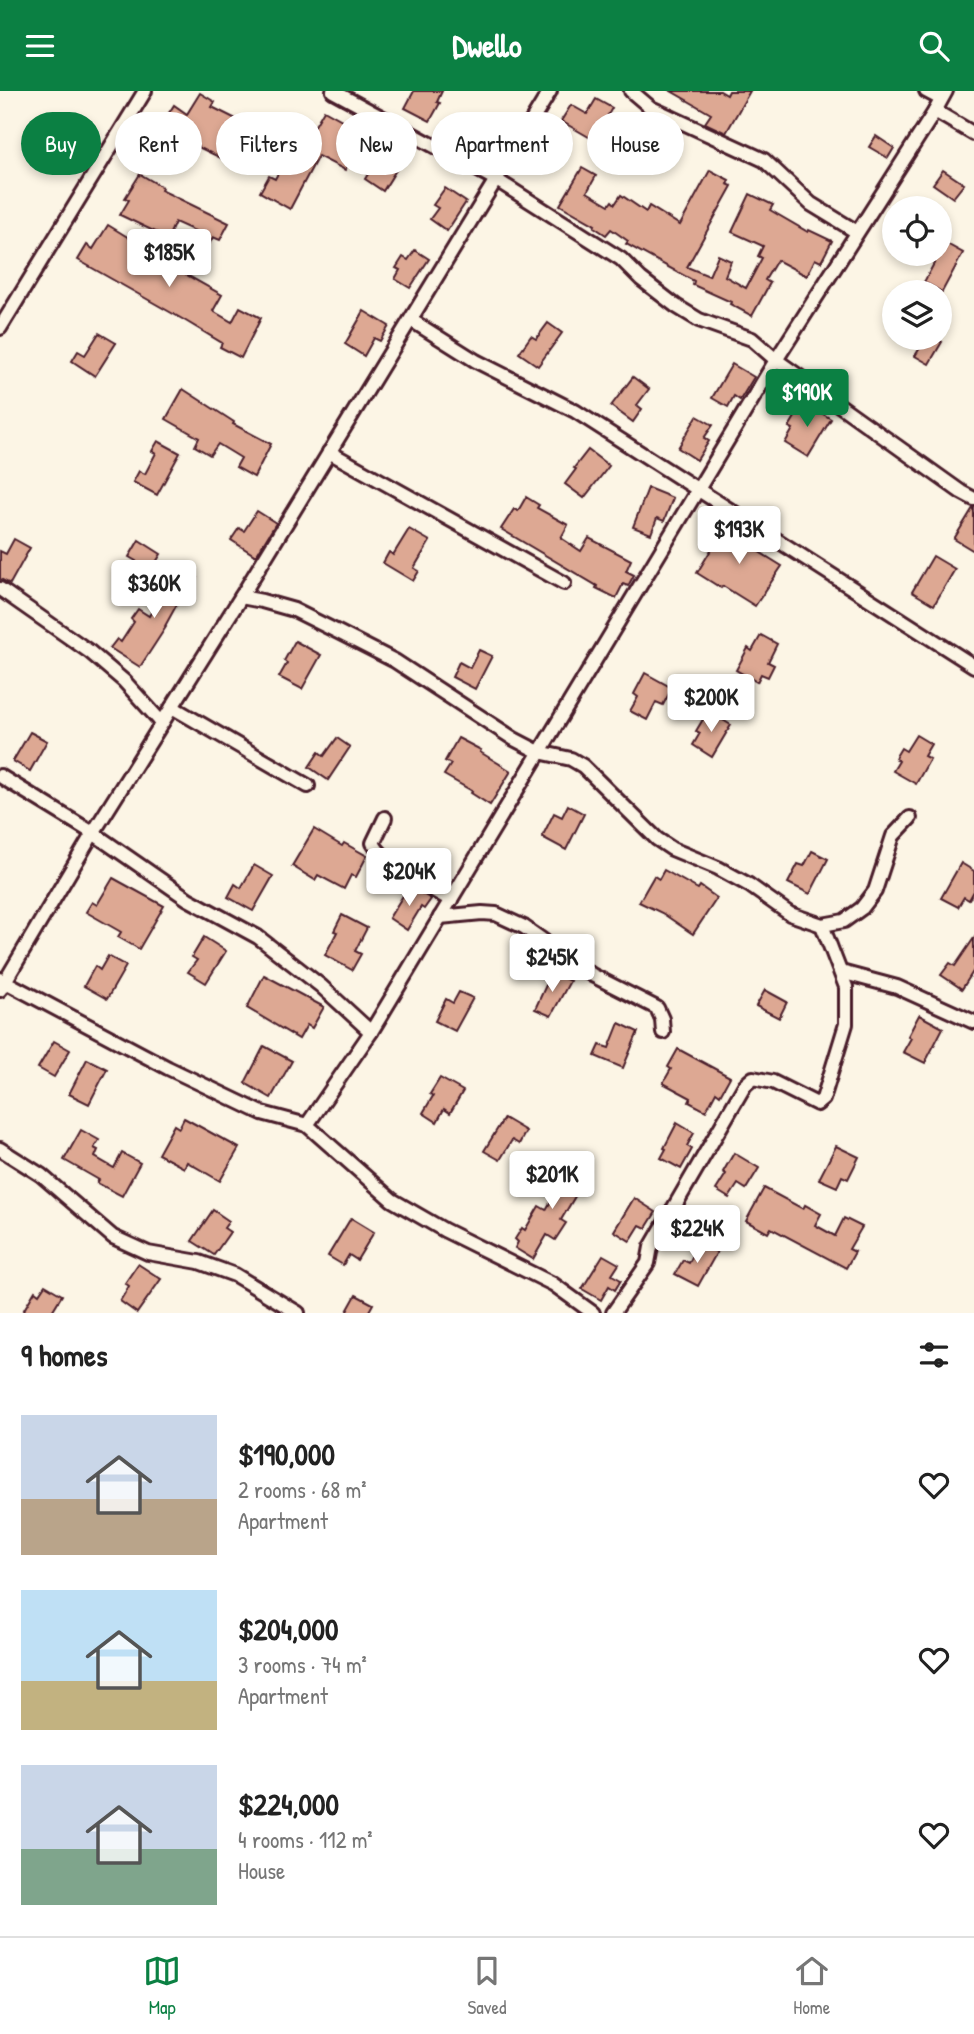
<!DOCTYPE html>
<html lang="en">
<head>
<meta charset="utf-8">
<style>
	:root { --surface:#fff; --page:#f2f2f2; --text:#222; --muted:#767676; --line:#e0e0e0; --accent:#0b8043 }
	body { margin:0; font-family:"Patrick Hand",sans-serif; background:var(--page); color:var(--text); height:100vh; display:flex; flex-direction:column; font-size:26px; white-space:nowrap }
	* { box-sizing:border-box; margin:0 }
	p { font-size:23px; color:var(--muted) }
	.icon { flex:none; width:38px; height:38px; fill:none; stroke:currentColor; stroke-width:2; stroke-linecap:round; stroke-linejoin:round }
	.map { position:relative; height:1222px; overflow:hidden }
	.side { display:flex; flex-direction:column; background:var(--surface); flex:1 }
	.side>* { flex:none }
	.hud { position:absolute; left:21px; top:21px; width:933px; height:63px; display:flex; gap:14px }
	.tools { position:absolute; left:882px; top:105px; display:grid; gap:14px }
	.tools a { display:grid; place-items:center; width:70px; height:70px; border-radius:50%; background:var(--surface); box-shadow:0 4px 10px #0003; font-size:35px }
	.price { position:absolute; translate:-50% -60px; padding:0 16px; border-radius:7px; background:#fff; color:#222; font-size:23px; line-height:46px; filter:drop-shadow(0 2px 4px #0008) }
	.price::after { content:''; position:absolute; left:50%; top:42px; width:21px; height:16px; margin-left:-10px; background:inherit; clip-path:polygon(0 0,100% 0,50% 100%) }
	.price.current { background:var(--accent); color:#fff }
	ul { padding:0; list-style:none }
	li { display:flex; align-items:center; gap:21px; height:175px; padding:0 21px }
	li span { display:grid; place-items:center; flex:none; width:196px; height:140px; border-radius:0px; color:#555 }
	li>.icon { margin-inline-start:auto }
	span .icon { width:84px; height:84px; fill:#fffc; stroke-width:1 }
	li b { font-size:30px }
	h2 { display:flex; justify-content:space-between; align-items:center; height:84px; padding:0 21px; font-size:30px }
	.chip { padding:0 24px; border-radius:32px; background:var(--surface); box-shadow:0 4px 10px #0003; font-size:24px; line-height:63px }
	.chip.current { background:var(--accent); color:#fff }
	header { display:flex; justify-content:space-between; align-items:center; height:91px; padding:0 21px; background:var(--accent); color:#fff; font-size:32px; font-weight:700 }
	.tab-bar { display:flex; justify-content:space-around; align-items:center; height:98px; border-top:2px solid var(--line); background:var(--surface); font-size:19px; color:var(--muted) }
	.tab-bar a { display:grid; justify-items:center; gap:4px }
	.tab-bar .current { color:var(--accent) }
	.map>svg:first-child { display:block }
	.building { fill:#dda893; stroke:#4a1f2b; stroke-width:2 }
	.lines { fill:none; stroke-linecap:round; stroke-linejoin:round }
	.street-casing { stroke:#4a1f2b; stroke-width:18 }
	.street { stroke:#fcf5e5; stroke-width:12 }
</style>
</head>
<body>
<header><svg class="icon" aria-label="menu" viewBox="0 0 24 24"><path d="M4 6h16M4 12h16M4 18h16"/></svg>Dwello<svg class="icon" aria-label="search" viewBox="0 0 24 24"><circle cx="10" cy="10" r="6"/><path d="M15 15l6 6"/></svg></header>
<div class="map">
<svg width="974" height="1222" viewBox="0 0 974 1222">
	<rect width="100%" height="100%" fill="#fcf5e5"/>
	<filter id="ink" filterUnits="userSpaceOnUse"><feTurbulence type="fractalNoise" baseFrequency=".0143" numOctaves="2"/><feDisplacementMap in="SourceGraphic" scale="14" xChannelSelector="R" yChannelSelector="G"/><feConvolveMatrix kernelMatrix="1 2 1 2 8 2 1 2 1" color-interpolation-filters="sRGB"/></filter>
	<g filter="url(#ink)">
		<g class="building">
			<polygon points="414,0 442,0 437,11 440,12 430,30 405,17"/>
			<polygon points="671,0 720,0 727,4 729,0 750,0 726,42 705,32 711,23"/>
			<polygon points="200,2 215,11 212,16 246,33 238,50 241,52 235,64 231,62 227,70 190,52 187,58 162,43 169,30 165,28 174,14 187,23"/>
			<polygon points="596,8 612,17 594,49 561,30 571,14 587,23"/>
			<polygon points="324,19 365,42 345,79 318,65 290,118 260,101 269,85 275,88 286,67 294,71"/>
			<polygon points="876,45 894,57 888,67 869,56"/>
			<polygon points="385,55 404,66 383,100 365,88"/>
			<polygon points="582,77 596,85 587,101 609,114 612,110 615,113 621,104 646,121 649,115 680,134 710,79 729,89 727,93 732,95 687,176 709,185 718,164 731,170 725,185 746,197 762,167 758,165 763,155 732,141 750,103 773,114 770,119 808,141 809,139 832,150 821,171 815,168 807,185 777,169 765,189 770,192 752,225 730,213 731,211 693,194 694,190 626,153 628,150 611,138 606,144 594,136 595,134 560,114"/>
			<polygon points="943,79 964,93 953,107 933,93"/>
			<polygon points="140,83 162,96 161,99 229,132 220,149 213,146 203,165 187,157 195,140 175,131 168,147 120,124 129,109 125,107"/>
			<polygon points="445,97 466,111 447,140 430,128 438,117 433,114"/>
			<polygon points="108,134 165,169 164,171 222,204 213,220 232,231 240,216 261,227 241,267 220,256 222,252 184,229 78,169 87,154 93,158"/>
			<polygon points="945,152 963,162 942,201 924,191"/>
			<polygon points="415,159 429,168 410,197 395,188 400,179 396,177 403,166 408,169"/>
			<polygon points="364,220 389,235 380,250 374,247 364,265 345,253"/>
			<polygon points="548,232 562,242 538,275 519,262 531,245 536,248"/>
			<polygon points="99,242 116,252 95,285 72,270 78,260 85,264"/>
			<polygon points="926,247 934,247 942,251 929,273 915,265"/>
			<polygon points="732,273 754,286 740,309 734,305 728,316 712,307"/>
			<polygon points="633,286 649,298 637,314 642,318 633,331 611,315"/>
			<polygon points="183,298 234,331 233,333 271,353 254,386 236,376 241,367 218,353 210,364 195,355 199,347 166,328"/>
			<polygon points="804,311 831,328 808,366 785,352 793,338 789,336"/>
			<polygon points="697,325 713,334 704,347 709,350 697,369 678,357"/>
			<polygon points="158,350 180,362 157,404 133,391 139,380 145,383 156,362 152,360"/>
			<polygon points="588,359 609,375 584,407 565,393 576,378 574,377"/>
			<polygon points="648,397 673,407 664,430 657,427 651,443 633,436"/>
			<polygon points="526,406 539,414 537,417 568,434 561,447 581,460 589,447 631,469 626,480 634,484 628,495 623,493 616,507 596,497 597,495 501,438 514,418 518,420"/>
			<polygon points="973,417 974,417 974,460 954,448"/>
			<polygon points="257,420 276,432 256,465 231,449 239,437 244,440"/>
			<polygon points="721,434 754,454 753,457 782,475 755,515 723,495 721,497 697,482 714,454 710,452"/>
			<polygon points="409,438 430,450 414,477 419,480 413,490 383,472 389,461 393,464"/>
			<polygon points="14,448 30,457 10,493 0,488 0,460 6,463"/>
			<polygon points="139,449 161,463 141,496 126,487 136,470 129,466"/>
			<polygon points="933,465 955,478 934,514 912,501"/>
			<polygon points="177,476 197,487 186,506 182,504 165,535 166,536 140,576 110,557 117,548 121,551 134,531 131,528 138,518 149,525"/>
			<polygon points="761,544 777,553 768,571 774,574 768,586 761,583 757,591 736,579 748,557 752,560"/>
			<polygon points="295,550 321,564 302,598 279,586 287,572 284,570"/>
			<polygon points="479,559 492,565 475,598 452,586 459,571 470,577"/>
			<polygon points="645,582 672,597 663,614 656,611 647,629 630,620 638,606 634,603"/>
			<polygon points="708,620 731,634 712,666 693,654 700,642 696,640"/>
			<polygon points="30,641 47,650 30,680 13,670"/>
			<polygon points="916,644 931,653 924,665 930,668 916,693 893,680 899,670 895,667 901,657 906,660"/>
			<polygon points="337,647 350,656 328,689 309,676 319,661 324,665"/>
			<polygon points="458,647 481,659 480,661 511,680 490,714 471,702 472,700 444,684 451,673 445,670"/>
			<polygon points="568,714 584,723 566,759 542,746 554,722 562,726"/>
			<polygon points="314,738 342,755 344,752 367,765 356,786 351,784 344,798 318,784 315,789 292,775"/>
			<polygon points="812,760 828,768 810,803 788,792 798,773 804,775"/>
			<polygon points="961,772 974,780 974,800 969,809 964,806 958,816 941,807"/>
			<polygon points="254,774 273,785 253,820 228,806 235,793 241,797"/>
			<polygon points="664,779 698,798 700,795 717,807 693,843 662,822 639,811 654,785 659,788"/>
			<polygon points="113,787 164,815 139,858 118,846 121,841 86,821 92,811 97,814"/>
			<polygon points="409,795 431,808 424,818 421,816 407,839 389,827"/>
			<polygon points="342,824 367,837 355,860 361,863 352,879 325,864 337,841 334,840"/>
			<polygon points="204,846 226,860 206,892 188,881 197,869 192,866"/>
			<polygon points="974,847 974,879 962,898 941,884 950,872 955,875"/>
			<polygon points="108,865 126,875 107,908 84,895 95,875 100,879"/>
			<polygon points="552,881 570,890 551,925 535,918"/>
			<polygon points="264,884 324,916 312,937 307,934 299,948 247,917"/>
			<polygon points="765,899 787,911 779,927 756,915"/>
			<polygon points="459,901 473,907 455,940 435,930 446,908 453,912"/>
			<polygon points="919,924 943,937 925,972 903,961 911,947 908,945"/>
			<polygon points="619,932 638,941 623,977 595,965 600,954 609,957"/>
			<polygon points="54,950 70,959 54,986 38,977"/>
			<polygon points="264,955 292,970 271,1007 245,992"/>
			<polygon points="678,958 730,986 720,1004 716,1001 706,1020 689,1011 691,1007 663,992 671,978 668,976"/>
			<polygon points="87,968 107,978 89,1013 69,1003"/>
			<polygon points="440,987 463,1000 450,1022 444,1018 437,1031 423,1022 433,1005 430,1003"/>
			<polygon points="184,1027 239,1057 220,1090 187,1071 184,1077 158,1063 174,1034 179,1037"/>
			<polygon points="504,1027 526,1040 519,1053 512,1049 500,1069 484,1060"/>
			<polygon points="677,1032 694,1042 687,1055 692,1058 681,1078 661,1067 666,1058 664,1057"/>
			<polygon points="81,1039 99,1049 94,1057 98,1059 95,1066 114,1077 122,1062 140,1072 122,1105 97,1092 99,1089 64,1069"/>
			<polygon points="836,1055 859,1066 848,1088 842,1085 837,1096 819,1088"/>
			<polygon points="734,1062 759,1077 746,1098 738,1093 729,1107 716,1099 726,1083 723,1081"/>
			<polygon points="568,1067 590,1080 561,1129 566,1132 555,1149 547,1144 533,1168 515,1157 518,1151 515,1148 522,1137 525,1139 539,1115 546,1119 562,1090 557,1087"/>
			<polygon points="764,1097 803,1118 805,1114 821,1123 815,1134 835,1145 844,1127 862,1136 849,1158 855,1161 846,1177 771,1137 768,1142 746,1130"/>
			<polygon points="634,1107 656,1121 646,1137 640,1134 630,1150 614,1140"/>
			<polygon points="213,1119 229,1130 224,1137 230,1141 214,1164 192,1150"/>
			<polygon points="351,1127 374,1141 357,1169 349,1164 343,1174 328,1165"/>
			<polygon points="699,1152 717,1161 698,1195 675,1183 683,1169 689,1172"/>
			<polygon points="603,1164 619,1173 612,1184 621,1189 615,1199 609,1195 601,1209 582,1198"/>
			<polygon points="138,1173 161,1188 137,1222 120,1210 129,1195 125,1192"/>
			<polygon points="45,1194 62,1204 51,1222 22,1222 35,1200 39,1203"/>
			<polygon points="356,1204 373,1213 368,1222 346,1222"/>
		</g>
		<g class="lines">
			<defs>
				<g id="street">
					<polyline points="333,0 495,88 621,168 641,188 676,215 699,229 752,248 776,269 961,401 974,408"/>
					<polyline points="631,0 651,17 764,69 811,113 857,141"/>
					<polyline points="926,0 941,8"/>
					<polyline points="935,20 946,0"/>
					<polyline points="411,229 476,270 575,320 974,575"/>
					<polyline points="0,237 145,0"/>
					<polyline points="329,361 564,492"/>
					<polyline points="0,498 90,561 124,590 162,632"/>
					<polyline points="241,506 262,510 294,519 340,542 395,570 514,648 539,661 571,668 583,675 657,748 672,758 718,777 749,794 790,823 822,834 844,830 862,817 875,800 893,745 910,727"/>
					<polyline points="172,616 308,695"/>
					<polyline points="0,685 93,742 188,808 258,846 321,895 371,941"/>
					<path d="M385 727 373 752C386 776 427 795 451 809"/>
					<polyline points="440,826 482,822 496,823 524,836 592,884 657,917 662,928 663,941"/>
					<polyline points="841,881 897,896 974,931"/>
					<polyline points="0,888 168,977 262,1022 307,1034 392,1109 444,1139 553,1193 593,1222"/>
					<polyline points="0,899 93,742 241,506 550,0"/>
					<polyline points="307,1034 371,941 776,269 935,20 974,43"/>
					<polyline points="0,1058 41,1084 113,1146 148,1162 199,1171 235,1184 298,1222"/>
					<polyline points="613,1222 648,1172 651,1156 745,994 753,987 773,991 817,1013 823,1008 846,933 846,896 822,834"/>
				</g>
			</defs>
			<use href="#street" class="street-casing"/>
			<use href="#street" class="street"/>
		</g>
	</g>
</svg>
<div class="tools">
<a><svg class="icon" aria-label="locate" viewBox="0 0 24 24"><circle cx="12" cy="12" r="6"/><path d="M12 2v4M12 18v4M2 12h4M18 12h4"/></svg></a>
<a><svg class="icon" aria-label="layers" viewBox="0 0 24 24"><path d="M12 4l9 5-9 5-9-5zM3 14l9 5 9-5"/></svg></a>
</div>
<b class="price" style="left:169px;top:198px">$185K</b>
<b class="price current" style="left:807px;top:338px">$190K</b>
<b class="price" style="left:739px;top:475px">$193K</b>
<b class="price" style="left:154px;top:529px">$360K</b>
<b class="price" style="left:711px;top:643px">$200K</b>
<b class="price" style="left:409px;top:817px">$204K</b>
<b class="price" style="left:552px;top:903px">$245K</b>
<b class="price" style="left:552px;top:1120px">$201K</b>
<b class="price" style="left:697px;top:1174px">$224K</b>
<div class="hud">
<a class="chip current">Buy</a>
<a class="chip">Rent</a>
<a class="chip">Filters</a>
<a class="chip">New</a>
<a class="chip">Apartment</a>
<a class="chip">House</a>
</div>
</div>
<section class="side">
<h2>9 homes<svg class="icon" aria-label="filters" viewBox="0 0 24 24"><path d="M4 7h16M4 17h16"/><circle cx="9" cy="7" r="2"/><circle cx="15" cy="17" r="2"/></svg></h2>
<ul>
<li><span style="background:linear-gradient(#c9d6e8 60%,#b9a48a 0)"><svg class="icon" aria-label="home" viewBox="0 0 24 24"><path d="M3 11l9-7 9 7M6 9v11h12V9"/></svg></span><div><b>$190,000</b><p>2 rooms · 68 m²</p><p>Apartment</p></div><svg class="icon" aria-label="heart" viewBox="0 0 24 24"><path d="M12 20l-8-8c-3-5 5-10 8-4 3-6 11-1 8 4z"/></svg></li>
<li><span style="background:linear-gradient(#bfe0f5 65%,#c2b280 0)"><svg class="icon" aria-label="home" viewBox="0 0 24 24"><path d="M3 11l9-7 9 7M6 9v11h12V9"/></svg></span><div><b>$204,000</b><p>3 rooms · 74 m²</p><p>Apartment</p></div><svg class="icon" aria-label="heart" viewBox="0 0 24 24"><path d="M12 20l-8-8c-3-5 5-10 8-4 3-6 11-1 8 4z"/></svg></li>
<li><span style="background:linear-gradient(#c9d6e8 60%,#7fa58c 0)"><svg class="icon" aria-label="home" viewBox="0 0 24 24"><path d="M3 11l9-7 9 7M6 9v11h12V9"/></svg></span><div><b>$224,000</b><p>4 rooms · 112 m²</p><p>House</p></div><svg class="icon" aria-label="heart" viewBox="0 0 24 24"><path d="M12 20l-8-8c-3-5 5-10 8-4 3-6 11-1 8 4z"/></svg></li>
</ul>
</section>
<nav class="tab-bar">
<a class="current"><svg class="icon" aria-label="map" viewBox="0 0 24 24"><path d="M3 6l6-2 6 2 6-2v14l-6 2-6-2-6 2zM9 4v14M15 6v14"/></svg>Map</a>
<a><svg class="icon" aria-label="saved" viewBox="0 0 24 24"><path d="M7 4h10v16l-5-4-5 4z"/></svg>Saved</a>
<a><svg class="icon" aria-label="home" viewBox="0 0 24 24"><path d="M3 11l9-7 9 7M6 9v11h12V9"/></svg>Home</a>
</nav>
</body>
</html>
